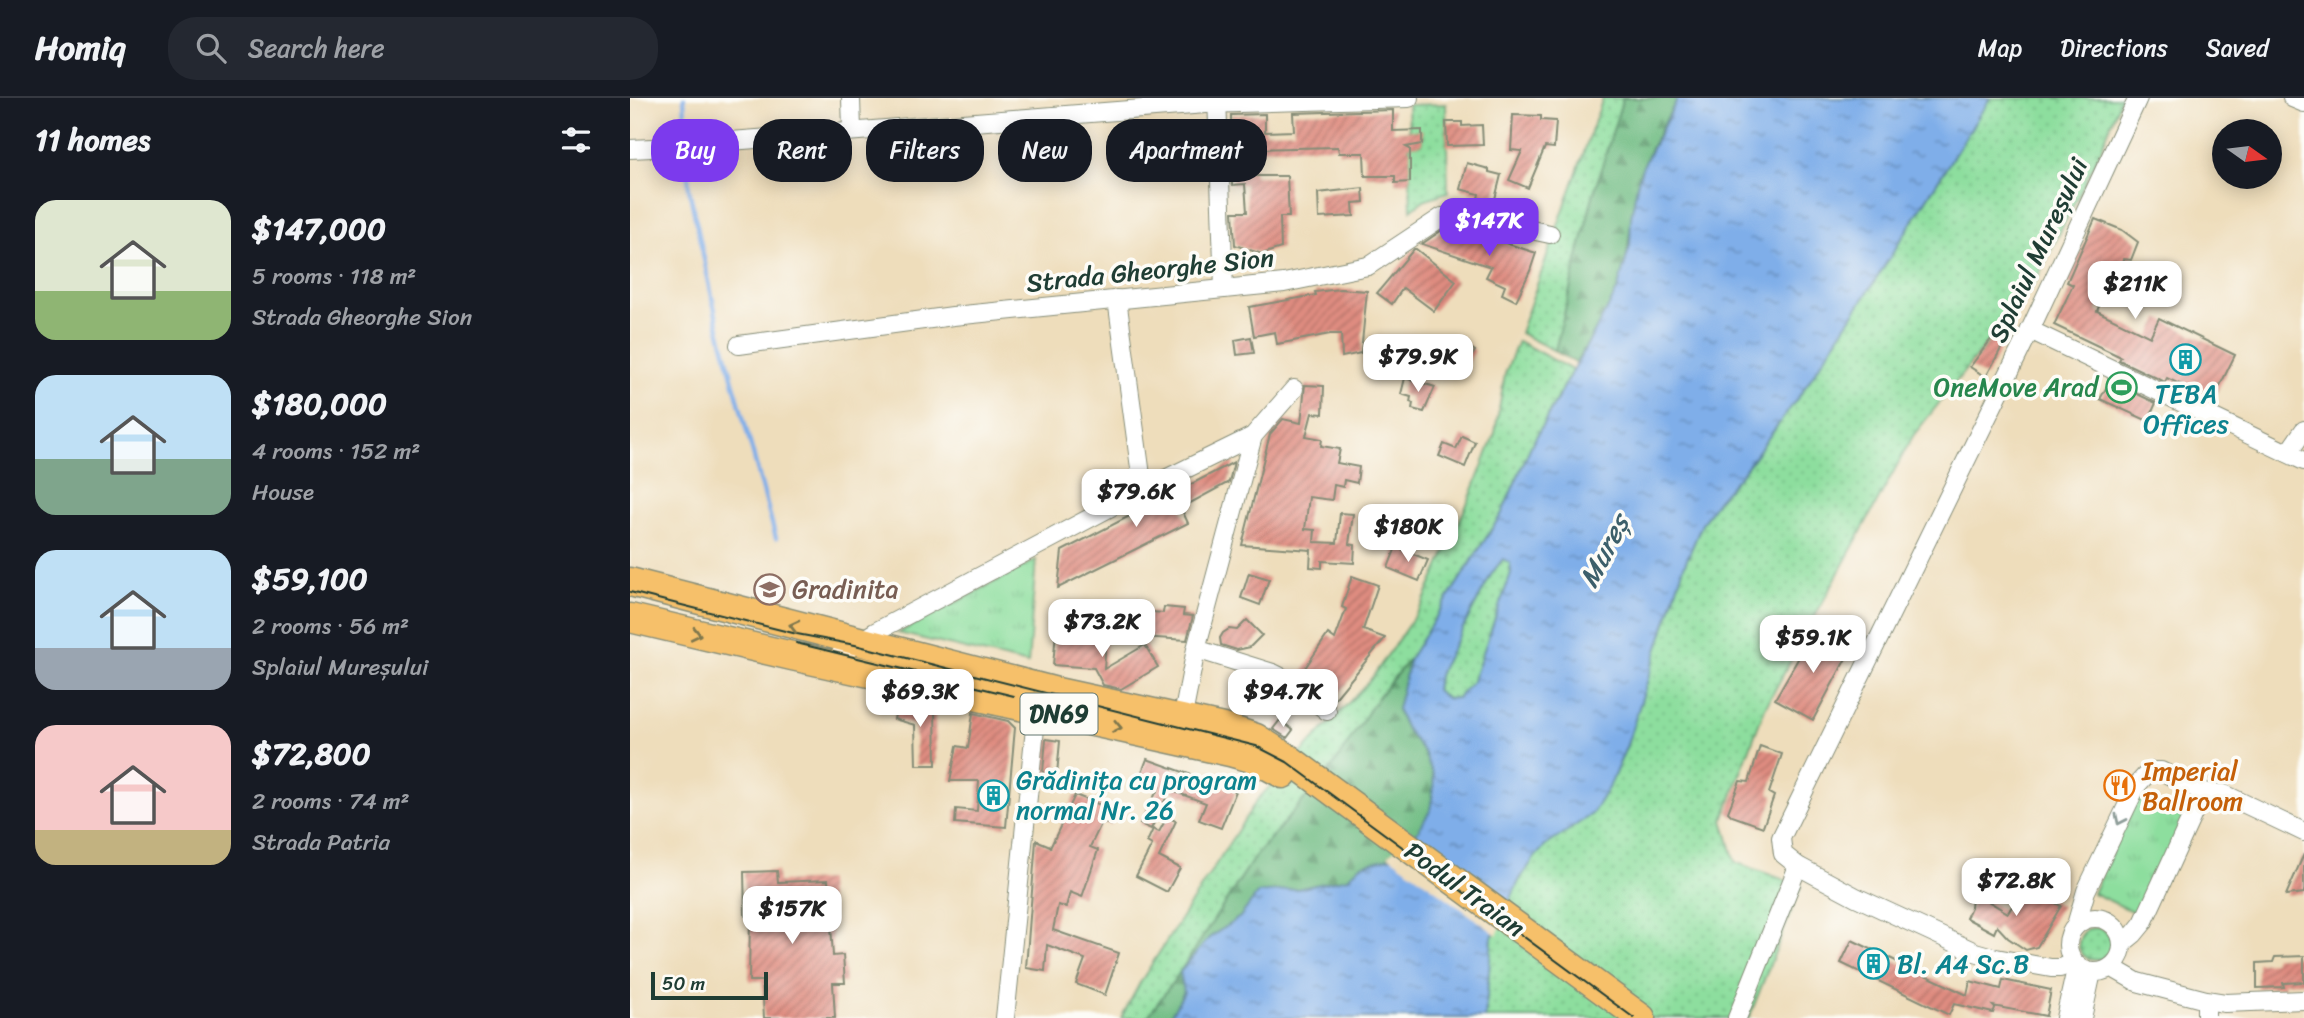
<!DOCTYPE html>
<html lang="en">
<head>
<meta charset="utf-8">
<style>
	:root { --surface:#171b24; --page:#242831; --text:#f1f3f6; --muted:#9ea1a6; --line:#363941; --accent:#7c3aed }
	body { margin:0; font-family:Sriracha,sans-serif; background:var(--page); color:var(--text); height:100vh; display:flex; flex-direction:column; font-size:26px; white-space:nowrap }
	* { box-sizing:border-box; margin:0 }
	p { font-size:23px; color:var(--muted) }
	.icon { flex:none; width:38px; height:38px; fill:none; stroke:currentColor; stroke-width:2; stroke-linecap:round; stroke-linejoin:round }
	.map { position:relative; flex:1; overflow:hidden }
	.details { display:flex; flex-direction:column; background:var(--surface); width:630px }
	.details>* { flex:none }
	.banner { position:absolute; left:21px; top:21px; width:665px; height:63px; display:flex; gap:14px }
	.needle { width:46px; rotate:104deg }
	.fabs { position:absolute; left:1582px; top:21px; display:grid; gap:14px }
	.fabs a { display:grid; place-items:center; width:70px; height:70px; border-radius:50%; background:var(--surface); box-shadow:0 4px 18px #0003; font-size:35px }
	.scale { position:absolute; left:21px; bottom:18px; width:117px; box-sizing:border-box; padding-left:7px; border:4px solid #1f3d34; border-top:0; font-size:19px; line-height:24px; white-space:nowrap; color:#1f3d34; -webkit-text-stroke:5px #fdfcf7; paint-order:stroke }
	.price { position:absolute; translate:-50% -60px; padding:0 16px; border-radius:14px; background:#fff; color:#222; font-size:23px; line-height:46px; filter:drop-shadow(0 2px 4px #0008) }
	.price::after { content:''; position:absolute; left:50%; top:42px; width:21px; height:16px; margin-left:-10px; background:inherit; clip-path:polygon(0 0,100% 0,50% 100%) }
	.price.active { background:var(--accent); color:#fff }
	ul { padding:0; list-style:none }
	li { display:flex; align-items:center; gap:21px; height:175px; padding:0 35px }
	li span { display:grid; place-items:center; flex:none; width:196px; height:140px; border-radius:21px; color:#555 }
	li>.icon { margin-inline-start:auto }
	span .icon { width:84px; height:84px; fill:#fffc; stroke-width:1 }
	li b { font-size:30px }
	h2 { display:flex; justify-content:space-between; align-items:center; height:84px; padding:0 35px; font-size:30px }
	.pill { padding:0 24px; border-radius:28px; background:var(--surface); box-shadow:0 4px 18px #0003; font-size:24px; line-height:63px }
	.pill.active { background:var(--accent); color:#fff }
	header { display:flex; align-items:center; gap:42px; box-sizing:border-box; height:98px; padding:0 35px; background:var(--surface); border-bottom:2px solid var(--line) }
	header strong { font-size:33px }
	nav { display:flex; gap:38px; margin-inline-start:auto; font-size:24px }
	.search { width:490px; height:63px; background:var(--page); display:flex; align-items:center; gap:18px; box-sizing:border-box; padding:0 24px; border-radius:28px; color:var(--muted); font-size:26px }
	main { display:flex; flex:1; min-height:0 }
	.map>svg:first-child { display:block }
	.grass { fill:url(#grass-dots); stroke:#568e69; stroke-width:2 }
	.forest { fill:url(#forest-firs); stroke:#487d5c; stroke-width:2 }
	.park { fill:url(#park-tufts); stroke:#568e69; stroke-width:2 }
	.water { fill:url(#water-ripples); stroke:#4f768e; stroke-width:2; fill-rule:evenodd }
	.pier { fill:#edb }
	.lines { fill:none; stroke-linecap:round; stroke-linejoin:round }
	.stream { stroke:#7faee9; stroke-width:4.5 }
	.building { fill:url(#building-hatch) }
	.street-casing { stroke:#868d78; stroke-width:20 }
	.primary-casing { stroke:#868d78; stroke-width:31 }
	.street { stroke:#fff; stroke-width:18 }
	.primary { stroke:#f6c06b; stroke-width:28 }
	.tram { stroke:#1f3d34; stroke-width:2 }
	.oneway { stroke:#80784d }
	.oneway2 { stroke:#8f9e9a }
	.labels { text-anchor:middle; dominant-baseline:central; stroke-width:7; stroke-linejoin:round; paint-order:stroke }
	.shield { fill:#fdfcf7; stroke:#62766e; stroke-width:2 }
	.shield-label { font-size:24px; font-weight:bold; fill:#1f3d34 }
	.street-label { font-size:26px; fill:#1f3d34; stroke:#fdfcf7 }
	.leisure-label { font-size:26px; fill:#27864d; stroke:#fdfcf7; text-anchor:end }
	.culture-label { font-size:26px; fill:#0d838f; stroke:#fdfcf7; text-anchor:start }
	.education-label { font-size:26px; fill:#785e54; stroke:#fdfcf7; text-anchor:start }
	.food-label { font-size:26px; fill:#c56008; stroke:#fdfcf7; text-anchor:start }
	.water-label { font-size:28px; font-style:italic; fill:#3c5f6a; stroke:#fdfcf7 }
</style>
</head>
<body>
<header>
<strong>Homiq</strong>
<div class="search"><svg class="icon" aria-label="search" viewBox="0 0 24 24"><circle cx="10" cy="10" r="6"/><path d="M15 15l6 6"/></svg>Search here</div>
<nav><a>Map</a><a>Directions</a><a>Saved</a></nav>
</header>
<main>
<section class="details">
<h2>11 homes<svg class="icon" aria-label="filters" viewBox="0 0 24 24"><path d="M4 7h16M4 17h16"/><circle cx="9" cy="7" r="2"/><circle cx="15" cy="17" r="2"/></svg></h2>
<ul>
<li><span style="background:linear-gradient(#dfe7d0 65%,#8fb573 0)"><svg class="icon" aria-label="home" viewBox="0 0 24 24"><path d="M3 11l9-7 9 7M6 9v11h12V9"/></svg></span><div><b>$147,000</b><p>5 rooms · 118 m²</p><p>Strada Gheorghe Sion</p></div></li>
<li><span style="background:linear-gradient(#bfe0f5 60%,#7fa58c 0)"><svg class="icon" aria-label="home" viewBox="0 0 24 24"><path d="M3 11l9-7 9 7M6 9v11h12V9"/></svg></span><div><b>$180,000</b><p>4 rooms · 152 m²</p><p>House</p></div></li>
<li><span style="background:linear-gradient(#bfe0f5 70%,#9aa5b1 0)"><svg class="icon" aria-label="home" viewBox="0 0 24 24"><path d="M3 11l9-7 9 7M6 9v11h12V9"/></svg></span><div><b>$59,100</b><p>2 rooms · 56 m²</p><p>Splaiul Mureșului</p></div></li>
<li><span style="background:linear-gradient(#f6c9c9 75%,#c2b280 0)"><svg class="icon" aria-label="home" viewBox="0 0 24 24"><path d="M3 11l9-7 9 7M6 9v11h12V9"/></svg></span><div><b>$72,800</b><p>2 rooms · 74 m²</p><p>Strada Patria</p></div></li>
</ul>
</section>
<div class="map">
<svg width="1674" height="920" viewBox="0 0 1674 920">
	<defs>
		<pattern id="grass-dots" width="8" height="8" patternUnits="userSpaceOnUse" patternTransform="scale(1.75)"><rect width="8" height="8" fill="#8dde9e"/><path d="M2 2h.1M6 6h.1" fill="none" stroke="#79bf89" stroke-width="1.8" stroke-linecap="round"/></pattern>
		<pattern id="forest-firs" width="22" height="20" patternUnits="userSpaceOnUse" patternTransform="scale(1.75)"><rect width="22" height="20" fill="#72bd85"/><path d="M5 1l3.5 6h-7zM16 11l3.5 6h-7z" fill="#5d9b6e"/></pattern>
		<pattern id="park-tufts" width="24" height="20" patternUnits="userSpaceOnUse" patternTransform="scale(1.75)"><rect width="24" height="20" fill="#8dde9e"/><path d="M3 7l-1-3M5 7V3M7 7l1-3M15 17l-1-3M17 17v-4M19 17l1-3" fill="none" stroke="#79bf89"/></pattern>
		<pattern id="water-ripples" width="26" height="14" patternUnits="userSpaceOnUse" patternTransform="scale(1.75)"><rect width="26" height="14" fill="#7faee9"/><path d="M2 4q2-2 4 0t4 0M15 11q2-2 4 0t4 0" fill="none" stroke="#678fbe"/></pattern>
		<pattern id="building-hatch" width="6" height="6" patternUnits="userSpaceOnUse" patternTransform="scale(1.75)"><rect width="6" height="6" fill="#df8c80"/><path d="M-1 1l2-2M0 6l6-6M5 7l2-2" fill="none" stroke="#b4746a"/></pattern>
	</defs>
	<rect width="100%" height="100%" fill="#fdfcf7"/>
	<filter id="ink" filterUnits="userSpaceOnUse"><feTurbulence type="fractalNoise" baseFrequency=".0143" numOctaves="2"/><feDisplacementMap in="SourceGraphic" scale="14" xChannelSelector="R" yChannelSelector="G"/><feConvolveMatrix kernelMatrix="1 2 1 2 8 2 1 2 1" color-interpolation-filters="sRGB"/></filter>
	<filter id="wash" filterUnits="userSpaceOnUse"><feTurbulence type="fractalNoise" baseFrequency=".00686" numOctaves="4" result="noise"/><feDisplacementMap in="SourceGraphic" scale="28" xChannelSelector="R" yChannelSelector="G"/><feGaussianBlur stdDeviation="1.57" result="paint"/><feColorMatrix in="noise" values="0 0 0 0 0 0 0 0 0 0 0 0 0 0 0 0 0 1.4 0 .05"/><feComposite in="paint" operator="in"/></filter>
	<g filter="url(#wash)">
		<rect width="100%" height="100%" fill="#edb"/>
		<g class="grass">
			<polygon points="973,0 993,0 963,98 925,253 890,235"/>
			<polygon points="1360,0 1491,0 1470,54 1405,184 1283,338 1135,610 1093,722 1105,764 1171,788 1119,920 855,920 862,839 890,781 905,759 913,749 931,737 981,685 997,647 1054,468 1072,426 1087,403 1113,374 1172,294 1245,183"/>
			<polygon points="816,6 818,94 794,102 781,112 779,47 792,46 792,33 779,33 778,7"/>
			<polygon points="888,243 942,272 900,350 872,415 780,560 748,599 704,667 626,757 550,874 517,920 491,920 511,883 627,702 741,581 792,507 841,397 865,335 875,276"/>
			<polygon points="873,461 880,465 881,476 843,583 828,600 817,601 806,592 808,577 862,475"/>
			<circle cx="1465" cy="846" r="16"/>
		</g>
		<g class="forest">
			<path d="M993 0H1048C1033 28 1014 58 1007 88 999 123 1001 156 988 189 980 213 958 242 946 265L925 253 963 98Z"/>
			<polygon points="780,560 767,612 775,629 795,656 803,677 804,689 800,713 791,730 763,759 731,767 718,780 667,791 628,795 610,819 579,840 554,894 539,920 517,920 550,874 626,757 704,667 748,599"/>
		</g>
		<g class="park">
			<polygon points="406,462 398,566 268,535"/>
			<polygon points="1508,698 1555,720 1510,817 1463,795"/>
		</g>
		<path class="water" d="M1048 0H1360L1245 183 1172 294 1113 374 1087 403 1072 426 1054 468 997 647 981 685 962 716 914 749 905 759 890 781 862 839 855 920H539L554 894 550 874 579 840 610 819 628 795 667 791 718 780 731 767 763 759 786 736 800 713 804 689 803 677 795 656 775 629 767 611 780 560 872 415 900 350 987 193 1000 147 1001 119 1007 87 1012 70ZM873 461 880 465 881 475 843 583 828 600 817 601 806 592 808 577 862 475Z"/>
		<polygon class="pier" points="776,741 877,816 867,837 758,757"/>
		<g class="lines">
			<polyline class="stream" points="54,0 59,91 89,231 146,440"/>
		</g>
		<g id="blocks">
			<g class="building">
				<polygon points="763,12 763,33 792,32 792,46 776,49 780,51 780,84 765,85 765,78 735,78 734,55 709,55 708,49 624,51 624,78 657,78 659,119 650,119 651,150 632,156 605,147 603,114 617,114 615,86 602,87 601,17 635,16 635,34 664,33 663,15"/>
				<polygon points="883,17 911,18 911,22 926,23 924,50 915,49 898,90 879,82 892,53 881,52"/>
				<polygon points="816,24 832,24 832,28 852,27 853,47 817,48"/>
				<polygon points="837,65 859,71 859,74 871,77 863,109 847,105 849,96 830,91"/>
				<polygon points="733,90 734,104 723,105 724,118 689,120 688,95"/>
				<polygon points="1465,121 1492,132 1508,144 1501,162 1494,161 1487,173 1484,172 1467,213 1520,239 1529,220 1605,257 1583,302 1537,280 1535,284 1489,262 1491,259 1424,227 1443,187 1437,184"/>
				<polygon points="815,130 863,143 863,141 906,155 900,173 886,203 872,196 875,188 856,179 861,169 792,146"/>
				<polygon points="784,151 786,151 826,183 804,213 773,190 762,206 747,195"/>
				<polygon points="710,191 737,193 731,255 712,259 711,236 700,236 647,246 645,234 624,238 619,209 686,197 685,194"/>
				<polygon points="621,239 624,255 607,257 605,242"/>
				<polygon points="1362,240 1374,245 1356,279 1340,269"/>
				<polygon points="821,241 831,247 833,244 845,253 834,270 829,268 824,276 802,262 809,252 812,254"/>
				<polygon points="775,280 805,289 794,314 782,311 783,305 780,304 781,299 771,296"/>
				<polygon points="1480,283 1526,305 1518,323 1470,301"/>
				<polygon points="675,287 694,288 693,316 682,315 676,338 692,341 691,348 710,351 707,365 729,369 727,385 714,382 713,389 704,387 702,402 679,399 675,431 685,432 684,444 707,445 710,415 723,416 719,446 725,447 724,465 692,463 692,470 680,469 681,452 612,447 640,336 653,321 671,325"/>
				<polygon points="832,338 845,344 835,369 809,358 814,346 826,351"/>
				<polygon points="604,364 599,384 551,410 558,425 428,490 432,453"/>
				<polygon points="766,449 798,462 789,483 758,470"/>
				<polygon points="619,475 639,481 630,507 611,500"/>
				<polygon points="722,478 748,487 733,532 755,540 703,603 688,591 691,587 673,573 698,536 705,541 716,511 712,509"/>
				<polygon points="534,509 554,511 553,517 563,518 557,542 496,538 498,512 533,515"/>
				<polygon points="617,522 632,537 620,549 607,552 591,547 590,540 593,535 599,531 607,532"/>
				<polygon points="1184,533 1221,551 1183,622 1145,601"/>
				<polygon points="426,534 476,540 474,571 515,547 528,569 491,591 473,587 464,570 423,567"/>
				<polygon points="269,601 305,610 306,667 286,667 285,627 264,621"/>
				<polygon points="343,615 378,623 385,630 376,729 325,725 326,711 347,713 349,683 320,683 327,648 338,650"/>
				<polygon points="650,622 663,632 657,640 643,631"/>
				<polygon points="416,641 430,643 426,687 412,685"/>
				<polygon points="1130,648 1152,656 1139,695 1144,698 1133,729 1102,718 1098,714 1110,683 1119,684"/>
				<polygon points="517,661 606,693 591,730 569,722 576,705 540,692 521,731 510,726 529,689 509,682"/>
				<polygon points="445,697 486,713 481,727 472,724 460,749 468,752 452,799 440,794 436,809 428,807 423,832 489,855 475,897 446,886 455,861 417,847 415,873 396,870 406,742 420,748 420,750"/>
				<polygon points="537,719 546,723 529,759 550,770 537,794 506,778 522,747 517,744 523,731 529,734"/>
				<polygon points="1674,756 1674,795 1656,797"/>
				<polygon points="147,773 148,784 198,782 203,858 213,857 215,885 203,885 205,920 134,920 132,883 119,883 120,817 115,818 114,774"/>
				<polygon points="1392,791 1407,800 1409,796 1431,808 1407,849 1396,852 1378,840 1367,828 1364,835 1336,820 1341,809 1343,794 1378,815"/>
				<polygon points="1222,842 1337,897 1340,883 1371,891 1373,882 1421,892 1416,918 1363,908 1365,910 1363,915 1324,906 1319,917 1211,865"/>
				<polygon points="1674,858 1674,884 1653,885 1654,889 1627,890 1627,865 1643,864 1645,859"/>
			</g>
		</g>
	</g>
	<g filter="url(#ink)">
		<use href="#blocks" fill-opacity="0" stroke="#868d78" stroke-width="2"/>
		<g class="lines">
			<defs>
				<g id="street">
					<polyline points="221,0 222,32"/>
					<polyline points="587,0 594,191"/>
					<polyline points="1662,0 1674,5"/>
					<polyline points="63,46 576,6 779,0"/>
					<polyline points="0,51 44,49"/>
					<polyline points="487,201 513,392"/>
					<polyline points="1400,232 1674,363"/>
					<polyline points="109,247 323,218 654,185 738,168 812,119 845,120 920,136"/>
					<polyline points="1658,355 1674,332"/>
					<polyline points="566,551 643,575 661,584 697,613"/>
					<polyline points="205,566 211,556 245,534 513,392 623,338 664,291"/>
					<polyline points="552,623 566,551 623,338"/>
					<circle cx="1465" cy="847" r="27"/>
					<polyline points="1446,827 1456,793 1507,687 1516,677 1524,673 1531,673 1573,694 1594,696 1674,734"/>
					<polyline points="1493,845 1504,836 1513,825 1573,694"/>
					<polyline points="1444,864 1430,870 1421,870 1366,860 1345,854 1226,799 1168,768 1153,756 1151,740 1400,232 1508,0"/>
					<polyline points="1481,869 1507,884 1576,902 1595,905 1674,902"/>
					<polyline points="375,920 407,611"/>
					<polyline points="1107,920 1168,768"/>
					<polyline points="1435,920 1447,867"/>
					<polyline points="1452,920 1462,874"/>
					<polyline points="1576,920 1576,902"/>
				</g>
				<g id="primary">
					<polyline points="0,484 427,594 602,632 626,640 659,661 1011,920"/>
					<polyline points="0,520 162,558 600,654 625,661 653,676"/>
				</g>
			</defs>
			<use href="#street" class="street-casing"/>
			<use href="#primary" class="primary-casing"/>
			<use href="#street" class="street"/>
			<use href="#primary" class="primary"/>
			<g class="tram">
				<polyline points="0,494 167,536 225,547 626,648 657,664 1004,920"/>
				<polyline points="166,545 384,598"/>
			</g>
		</g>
		<defs><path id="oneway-chevron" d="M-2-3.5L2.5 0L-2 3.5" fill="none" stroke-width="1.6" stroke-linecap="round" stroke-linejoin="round" transform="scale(1.75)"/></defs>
		<g class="oneway">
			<use href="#oneway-chevron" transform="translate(164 528) rotate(-166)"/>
			<use href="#oneway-chevron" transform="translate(66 536) rotate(13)"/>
			<use href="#oneway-chevron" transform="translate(487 629) rotate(12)"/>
		</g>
		<use class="oneway2" href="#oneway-chevron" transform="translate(1490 722) rotate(115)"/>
	</g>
	<defs>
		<symbol id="building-ring" viewBox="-11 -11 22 22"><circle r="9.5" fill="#fdfcf7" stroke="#0f9aa8" stroke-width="1.5"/><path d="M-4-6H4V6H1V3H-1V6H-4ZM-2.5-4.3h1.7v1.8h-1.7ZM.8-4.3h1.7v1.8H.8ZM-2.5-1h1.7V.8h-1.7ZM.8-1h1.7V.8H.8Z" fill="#0f9aa8"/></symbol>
		<symbol id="stadium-ring" viewBox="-11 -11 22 22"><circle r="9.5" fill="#fdfcf7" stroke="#2e9e5b" stroke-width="1.5"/><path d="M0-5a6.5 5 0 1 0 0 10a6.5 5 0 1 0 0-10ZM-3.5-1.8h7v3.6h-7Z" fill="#2e9e5b"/></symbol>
		<symbol id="school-ring" viewBox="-11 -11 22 22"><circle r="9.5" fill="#fdfcf7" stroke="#8d6e63" stroke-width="1.5"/><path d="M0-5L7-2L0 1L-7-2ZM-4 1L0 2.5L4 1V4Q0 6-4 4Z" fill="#8d6e63"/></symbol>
		<symbol id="restaurant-ring" viewBox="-11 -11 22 22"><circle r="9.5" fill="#fdfcf7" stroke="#e8710a" stroke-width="1.5"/><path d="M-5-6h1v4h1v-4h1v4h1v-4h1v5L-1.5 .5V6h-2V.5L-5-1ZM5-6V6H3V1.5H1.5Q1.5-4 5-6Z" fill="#e8710a"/></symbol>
	</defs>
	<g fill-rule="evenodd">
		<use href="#building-ring" x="1538" y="244" width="35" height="35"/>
		<use href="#stadium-ring" x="1474" y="272" width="35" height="35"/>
		<use href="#school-ring" x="122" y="474" width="35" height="35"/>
		<use href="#restaurant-ring" x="1472" y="670" width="35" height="35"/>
		<use href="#building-ring" x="346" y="680" width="35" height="35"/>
		<use href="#building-ring" x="1226" y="848" width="35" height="35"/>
	</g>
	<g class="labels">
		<rect class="shield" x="390.5" y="595.5" width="77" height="41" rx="5"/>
		<g class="shield-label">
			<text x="429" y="616">DN69</text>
		</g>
		<g class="street-label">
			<text transform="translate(1408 152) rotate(-65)">Splaiul Mureșului</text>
			<text transform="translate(520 172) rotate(-6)">Strada Gheorghe Sion</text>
			<text transform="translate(835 791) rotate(36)">Podul Traian</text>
		</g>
		<g class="leisure-label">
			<text x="1468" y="289">OneMove Arad</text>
		</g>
		<g class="culture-label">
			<text x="1556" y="296" text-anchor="middle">TEBA<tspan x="1556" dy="30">Offices</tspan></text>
			<text x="386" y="682">Grădinița cu program<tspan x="386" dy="30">normal Nr. 26</tspan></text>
			<text x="1267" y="866">Bl. A4 Sc.B</text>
		</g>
		<g class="education-label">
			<text x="162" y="491">Gradinita</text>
		</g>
		<g class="food-label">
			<text x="1512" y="673">Imperial<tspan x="1512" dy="30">Ballroom</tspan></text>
		</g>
		<g class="water-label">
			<text transform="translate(974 453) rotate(-63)">Mureș</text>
		</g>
	</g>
</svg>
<div class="fabs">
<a><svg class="needle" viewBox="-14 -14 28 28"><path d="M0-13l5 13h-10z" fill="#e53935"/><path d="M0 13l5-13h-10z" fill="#9ea1a6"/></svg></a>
</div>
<div class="scale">50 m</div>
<b class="price active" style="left:859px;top:160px">$147K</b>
<b class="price" style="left:1505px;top:223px">$211K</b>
<b class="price" style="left:788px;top:296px">$79.9K</b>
<b class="price" style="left:506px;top:431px">$79.6K</b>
<b class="price" style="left:778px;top:466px">$180K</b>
<b class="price" style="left:472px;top:561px">$73.2K</b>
<b class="price" style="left:1183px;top:577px">$59.1K</b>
<b class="price" style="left:290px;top:631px">$69.3K</b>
<b class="price" style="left:653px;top:631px">$94.7K</b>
<b class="price" style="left:1386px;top:820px">$72.8K</b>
<b class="price" style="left:162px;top:848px">$157K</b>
<div class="banner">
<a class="pill active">Buy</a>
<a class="pill">Rent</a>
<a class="pill">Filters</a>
<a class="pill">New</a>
<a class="pill">Apartment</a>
</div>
</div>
</main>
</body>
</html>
